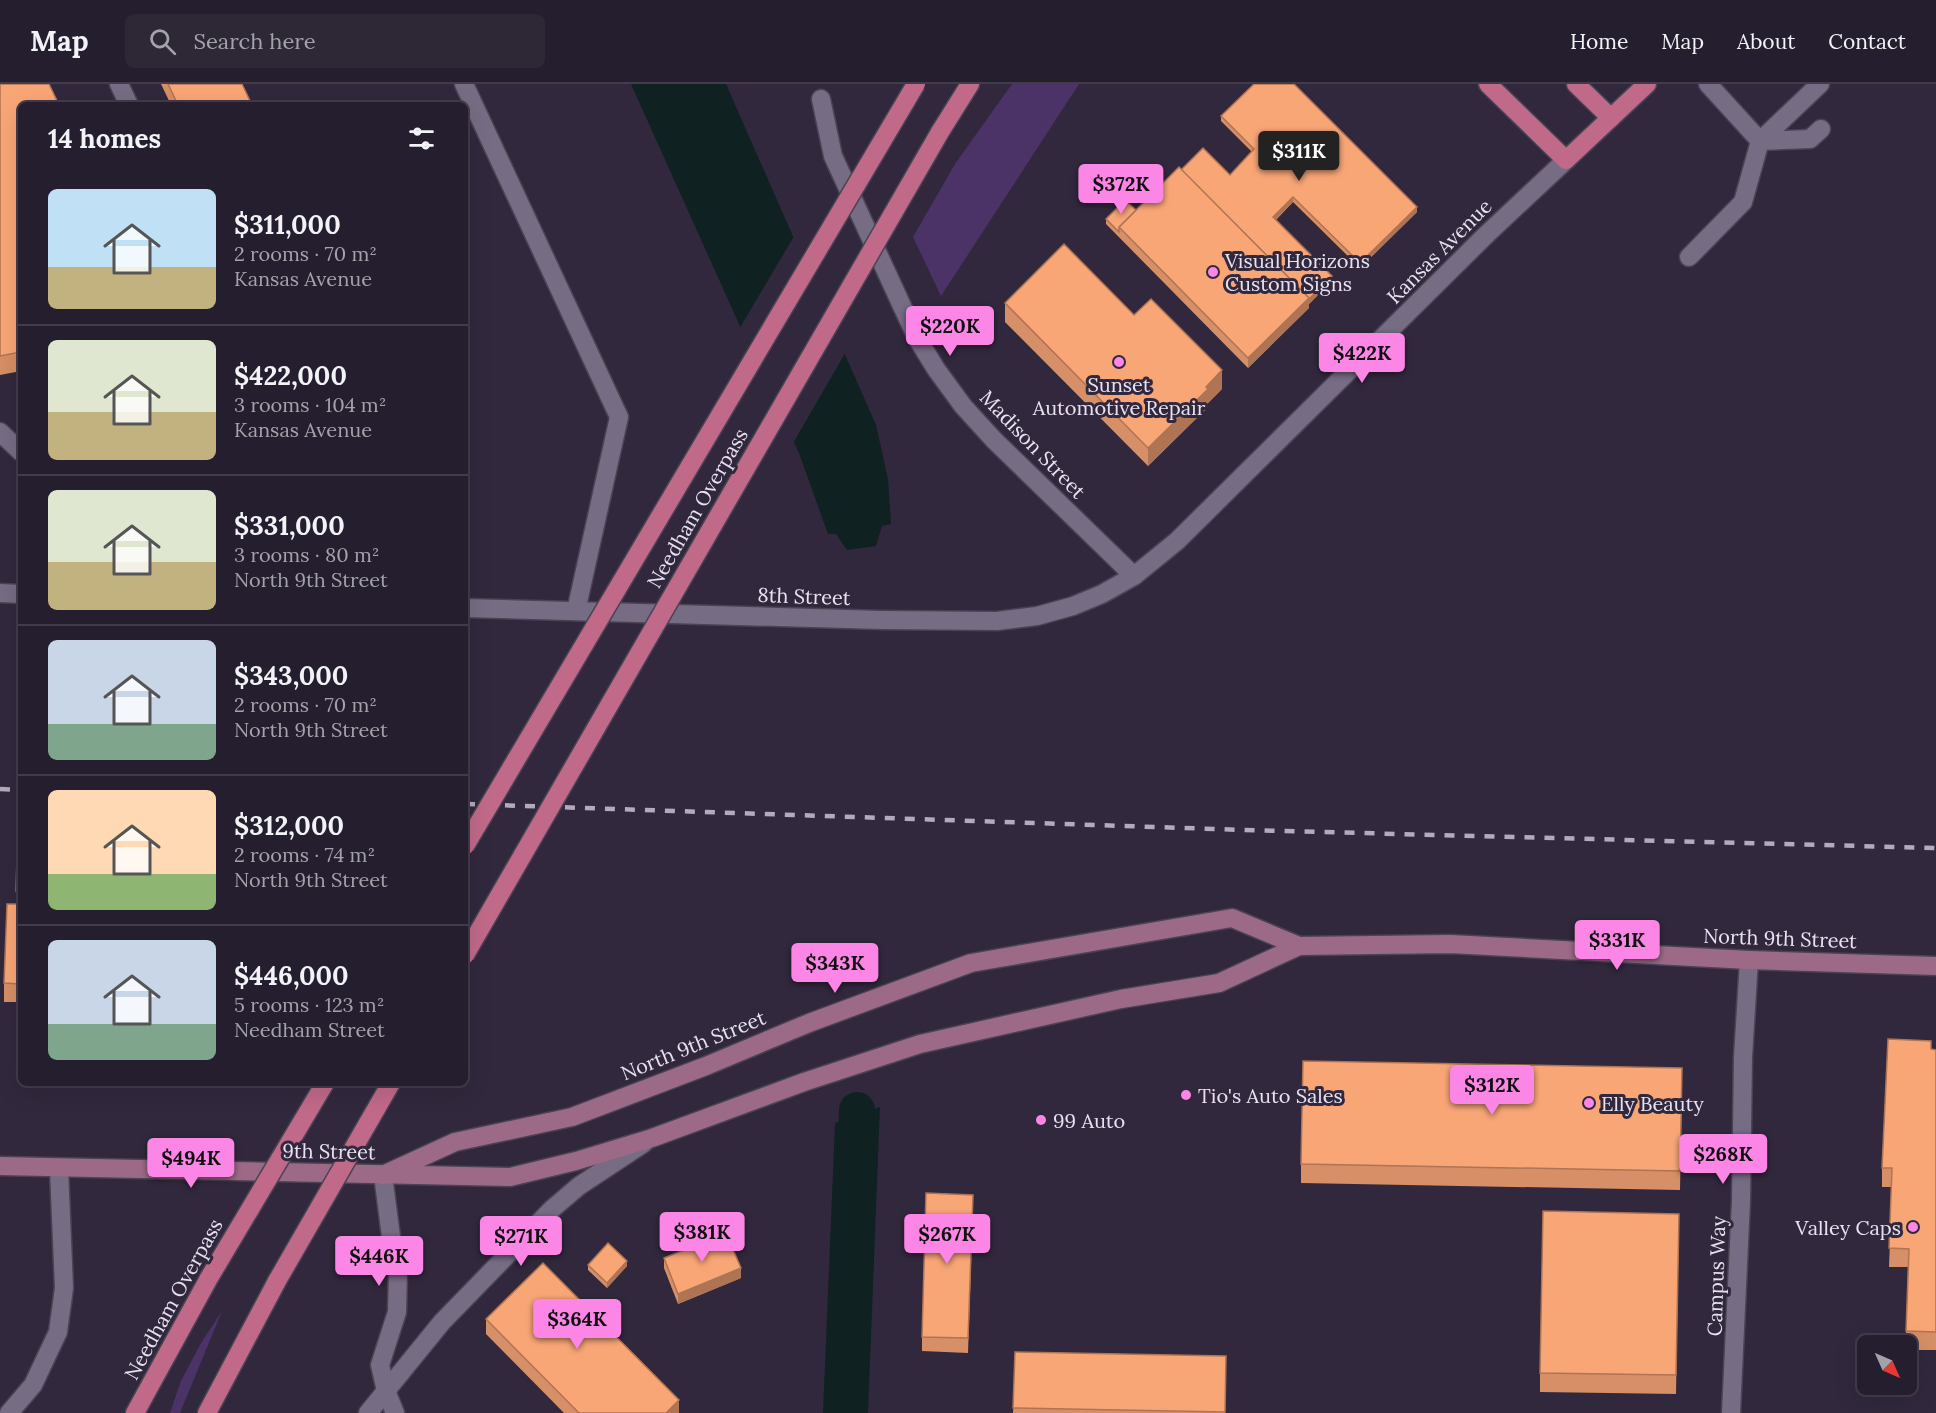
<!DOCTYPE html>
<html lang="en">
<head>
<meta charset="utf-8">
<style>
	:root { --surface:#251e2e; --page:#2d2736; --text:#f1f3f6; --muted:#a3a2aa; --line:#423c4a; --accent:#fb86e5 }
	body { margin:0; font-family:Lora,serif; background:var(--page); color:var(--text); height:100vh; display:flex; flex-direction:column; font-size:22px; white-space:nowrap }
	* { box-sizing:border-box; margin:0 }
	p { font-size:20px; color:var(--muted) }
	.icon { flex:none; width:33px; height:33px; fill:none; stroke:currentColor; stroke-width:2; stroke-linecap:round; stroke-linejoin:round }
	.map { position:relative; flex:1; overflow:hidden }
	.drawer { position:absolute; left:18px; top:18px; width:450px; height:984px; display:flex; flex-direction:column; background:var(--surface); border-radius:9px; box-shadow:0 6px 24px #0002,0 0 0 2px var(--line) }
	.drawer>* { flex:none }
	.needle { width:39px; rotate:135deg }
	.fabs { position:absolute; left:1857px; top:1251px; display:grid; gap:12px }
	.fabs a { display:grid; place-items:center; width:60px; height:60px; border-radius:9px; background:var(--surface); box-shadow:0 6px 24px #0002,0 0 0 2px var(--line); font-size:30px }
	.price { position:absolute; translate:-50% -51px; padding:0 14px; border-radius:6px; background:var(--accent); color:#111; font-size:20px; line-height:39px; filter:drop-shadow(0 2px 3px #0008) }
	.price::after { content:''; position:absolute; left:50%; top:36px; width:18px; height:14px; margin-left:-9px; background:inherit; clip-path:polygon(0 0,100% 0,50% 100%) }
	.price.active { background:#222; color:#fff }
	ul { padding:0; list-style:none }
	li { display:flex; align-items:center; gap:18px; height:150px; padding:0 30px }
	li+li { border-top:2px solid var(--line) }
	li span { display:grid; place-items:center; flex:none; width:168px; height:120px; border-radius:9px; color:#555 }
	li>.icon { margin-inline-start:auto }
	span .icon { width:72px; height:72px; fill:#fffc; stroke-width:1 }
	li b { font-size:26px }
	h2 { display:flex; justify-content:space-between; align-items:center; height:72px; padding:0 30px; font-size:26px }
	header { display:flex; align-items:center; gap:36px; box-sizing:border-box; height:84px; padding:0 30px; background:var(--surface); border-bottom:2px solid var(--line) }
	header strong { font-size:28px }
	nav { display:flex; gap:33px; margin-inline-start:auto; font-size:21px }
	.search { width:420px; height:54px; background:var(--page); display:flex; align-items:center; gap:15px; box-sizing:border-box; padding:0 21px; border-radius:9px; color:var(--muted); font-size:22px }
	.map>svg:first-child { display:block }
	.green { fill:#4b3368 }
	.water { fill:#102122 }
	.pier { fill:#31283d }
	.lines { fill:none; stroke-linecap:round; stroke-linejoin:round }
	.canal { stroke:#102122; stroke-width:36 }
	.service-casing { stroke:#4a4354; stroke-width:21 }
	.minor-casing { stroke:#4a4354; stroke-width:21 }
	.tertiary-casing { stroke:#4a4354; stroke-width:21 }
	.secondary-casing { stroke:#4a4354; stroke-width:21 }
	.primary-casing { stroke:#4a4354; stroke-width:21 }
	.service { stroke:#766c84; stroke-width:18 }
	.minor { stroke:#766c84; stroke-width:18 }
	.tertiary { stroke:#766c84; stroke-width:18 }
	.secondary { stroke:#9c6a87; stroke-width:18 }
	.primary { stroke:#c16989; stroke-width:18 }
	.rail { stroke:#b1abbb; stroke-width:4.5; stroke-dasharray:10 10; stroke-linecap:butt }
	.primary-bridge-casing { stroke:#4a4354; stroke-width:21; stroke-linecap:butt }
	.primary-bridge { stroke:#c16989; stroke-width:18 }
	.wall { fill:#d68f66 }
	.shaded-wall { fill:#ae7453 }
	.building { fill:#f9a677; stroke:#ae7453; stroke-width:1.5 }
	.poi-dot { fill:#fb86e5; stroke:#31283d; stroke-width:2 }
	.labels { text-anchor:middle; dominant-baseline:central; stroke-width:6; stroke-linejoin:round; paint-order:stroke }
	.street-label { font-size:20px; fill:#e7e2f0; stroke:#31283d }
	.poi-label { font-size:20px; fill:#e7e2f0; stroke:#31283d; text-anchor:start }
</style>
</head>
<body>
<header>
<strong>Map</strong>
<div class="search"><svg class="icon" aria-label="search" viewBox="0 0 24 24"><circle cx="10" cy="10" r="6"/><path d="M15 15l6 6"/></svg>Search here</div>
<nav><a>Home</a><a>Map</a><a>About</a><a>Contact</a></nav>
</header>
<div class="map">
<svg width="1936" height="1329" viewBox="0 0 1936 1329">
	<rect width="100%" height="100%" fill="#31283d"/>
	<g class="green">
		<polygon points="1012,0 1079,0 941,212 913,153 955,80"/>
		<polygon points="222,1227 180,1329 170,1329 181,1297 201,1259"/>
	</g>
	<g class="water">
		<polygon points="631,0 726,0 876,341 888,395 891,440 882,442 876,462 847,466 836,450 828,450 799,369 739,240"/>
		<polygon points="880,1023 868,1329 823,1329 835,1039"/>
	</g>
	<polygon class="pier" points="796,149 847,266 792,361 738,247"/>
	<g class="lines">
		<polyline class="canal" points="855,1080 857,1026"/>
		<defs>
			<g id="service">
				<polyline points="119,0 129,21"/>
				<polyline points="464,0 619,333 576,527"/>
				<polyline points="1708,0 1760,57 1810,55 1821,45"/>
				<polyline points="1689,173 1743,118 1760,57 1820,0"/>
				<polyline points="0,348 21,368"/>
				<polyline points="9,1329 33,1301 58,1248 64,1204 59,1085"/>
			</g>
			<g id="minor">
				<polyline points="821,15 833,72 902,222 917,254 936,285 963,322 994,356 1134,492"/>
				<polyline points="386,1307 395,1329"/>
				<polyline points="1731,1329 1741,1117 1743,973 1749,876"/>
			</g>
			<g id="tertiary">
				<polyline points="0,509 21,510"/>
				<polyline points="465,524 881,536 997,537 1037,532 1073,522 1102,510 1134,492 1177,457 1487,150 1566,76"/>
				<polyline points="383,1091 393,1168 398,1186 397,1228 380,1281 386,1307"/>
				<polyline points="368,1329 442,1238 552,1125 579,1102 644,1059"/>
			</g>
			<g id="secondary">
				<polyline points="0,1082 510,1093 576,1077 652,1054 804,998 920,960 1121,915 1219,899 1299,862"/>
				<polyline points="383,1091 455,1058 572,1033 706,982 809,939 971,879 1232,834 1299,862 1450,860 1749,876 1936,882"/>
			</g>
			<g id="primary">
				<polyline points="1488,0 1566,76 1647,0"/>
				<polyline points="1576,0 1611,34"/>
				<polyline points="940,48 970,0"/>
				<polyline points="135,1329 209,1194"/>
				<polyline points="207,1329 277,1197"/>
			</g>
		</defs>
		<use href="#service" class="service-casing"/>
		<use href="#minor" class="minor-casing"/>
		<use href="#tertiary" class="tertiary-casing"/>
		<use href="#secondary" class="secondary-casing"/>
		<use href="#primary" class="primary-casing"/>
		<use href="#service" class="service"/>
		<use href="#minor" class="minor"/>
		<use href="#tertiary" class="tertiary"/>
		<use href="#secondary" class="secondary"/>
		<use href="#primary" class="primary"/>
		<g class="rail">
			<polyline points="0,705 21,706"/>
			<polyline points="465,720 1245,746 1936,764"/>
		</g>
		<defs>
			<g id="primary-bridge">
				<polyline points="465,762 916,0"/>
				<polyline points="465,871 940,48"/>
				<polyline points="209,1194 325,999"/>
				<polyline points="277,1197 391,999"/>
			</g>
		</defs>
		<use href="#primary-bridge" class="primary-bridge-casing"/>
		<use href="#primary-bridge" class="primary-bridge"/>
	</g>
	<g class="wall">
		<polygon points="0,0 21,21 21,287 0,291"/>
		<polygon points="161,0 242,0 252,21 171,21"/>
		<polygon points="1221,32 1417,128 1360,184 1293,118 1276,136 1332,197 1309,220 1309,224 1248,284 1106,140 1106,135 1136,126 1181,86 1230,91 1252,68 1221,37"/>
		<polygon points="1005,219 1134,231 1222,305 1208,319 1208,323 1148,382 1005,238"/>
		<polygon points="21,775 21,918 4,918 4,899 16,820 16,807"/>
		<polygon points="1931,965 1936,966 1936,1266 1906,1266 1906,1247 1908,1183 1889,1183 1892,1103 1882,1103 1882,1084"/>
		<polygon points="1682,1002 1680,1106 1301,1099 1301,1080"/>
		<polygon points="973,1125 968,1269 922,1267 922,1253"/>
		<polygon points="1679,1130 1676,1310 1540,1308 1540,1289"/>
		<polygon points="664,1174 741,1194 678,1220 664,1184"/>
		<polygon points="588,1181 627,1182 607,1204 588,1186"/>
		<polygon points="486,1235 679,1329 564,1329 486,1250"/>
		<polygon points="1015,1268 1226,1272 1225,1329 1013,1329"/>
	</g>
	<g class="shaded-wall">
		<polygon points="1293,113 1293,118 1273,138 1273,133"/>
		<polygon points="1417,123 1417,128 1360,184 1360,179"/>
		<polygon points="1332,192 1332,197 1309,220 1309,224 1248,284 1248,274"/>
		<polygon points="1222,286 1222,305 1208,319 1208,323 1148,382 1148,364"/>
		<polygon points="627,1177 627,1182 607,1204 607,1199"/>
		<polygon points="741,1184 741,1194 678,1220 678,1210"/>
		<polygon points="679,1316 679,1329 666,1329"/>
	</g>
	<g class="building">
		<polygon points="0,0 49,0 59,21 21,21 21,268 0,272"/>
		<polygon points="168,0 242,0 252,21 178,21"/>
		<polygon points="1254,0 1294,0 1417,123 1360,179 1293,113 1273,133 1332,192 1309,215 1309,214 1181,86 1203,64 1230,91 1254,65 1221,32"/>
		<polygon points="1179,83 1309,214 1248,274 1119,143"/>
		<polygon points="1125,116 1136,126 1119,143 1119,148 1106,135"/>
		<polygon points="1064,160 1134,231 1151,215 1222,286 1206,303 1208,305 1148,364 1005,219"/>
		<polygon points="17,775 21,775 21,807 16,807"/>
		<polygon points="7,820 21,820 21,900 4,899"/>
		<polygon points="1888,955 1931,957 1931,965 1936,966 1936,1248 1906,1247 1909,1165 1889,1164 1892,1084 1882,1084"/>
		<polygon points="1303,977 1682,984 1680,1087 1301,1080"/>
		<polygon points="926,1109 973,1111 968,1254 922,1253"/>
		<polygon points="1543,1127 1679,1130 1676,1291 1540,1289"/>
		<polygon points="726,1149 741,1184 678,1210 664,1174"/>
		<polygon points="608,1159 627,1177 607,1199 588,1181"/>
		<polygon points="543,1179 679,1316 666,1329 579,1329 486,1235"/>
		<polygon points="1015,1268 1226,1272 1225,1328 1013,1324"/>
	</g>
	<g class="poi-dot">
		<circle cx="1213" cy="188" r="6"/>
		<circle cx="1119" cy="278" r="6"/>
		<circle cx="1186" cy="1011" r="6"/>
		<circle cx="1589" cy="1019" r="6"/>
		<circle cx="1041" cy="1036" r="6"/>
		<circle cx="1913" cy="1143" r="6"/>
	</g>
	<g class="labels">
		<g class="street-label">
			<text transform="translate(1439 167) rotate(-45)">Kansas Avenue</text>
			<text transform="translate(1033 360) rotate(46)">Madison Street</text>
			<text transform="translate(697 424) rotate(-60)">Needham Overpass</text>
			<text transform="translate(804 512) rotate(2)">8th Street</text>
			<text transform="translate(1780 854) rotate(2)">North 9th Street</text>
			<text transform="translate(693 961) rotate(-22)">North 9th Street</text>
			<text transform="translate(329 1067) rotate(1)">9th Street</text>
			<text transform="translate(1716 1192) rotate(-88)">Campus Way</text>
			<text transform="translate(173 1215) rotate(-61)">Needham Overpass</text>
		</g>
		<g class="poi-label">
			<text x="1225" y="176">Visual Horizons<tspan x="1225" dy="23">Custom Signs</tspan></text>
			<text x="1119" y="300" text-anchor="middle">Sunset<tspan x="1119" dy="23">Automotive Repair</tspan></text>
			<text x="1198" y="1011">Tio's Auto Sales</text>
			<text x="1601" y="1019">Elly Beauty</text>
			<text x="1053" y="1036">99 Auto</text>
			<text x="1901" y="1143" text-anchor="end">Valley Caps</text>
		</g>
	</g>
</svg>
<div class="fabs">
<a><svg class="needle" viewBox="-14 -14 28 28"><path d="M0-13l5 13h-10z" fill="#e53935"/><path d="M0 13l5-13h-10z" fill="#a3a2aa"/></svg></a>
</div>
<b class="price active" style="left:1299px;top:98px">$311K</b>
<b class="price" style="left:1121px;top:131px">$372K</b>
<b class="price" style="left:950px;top:273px">$220K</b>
<b class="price" style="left:1362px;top:300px">$422K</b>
<b class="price" style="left:1617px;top:887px">$331K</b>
<b class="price" style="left:835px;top:910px">$343K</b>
<b class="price" style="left:1492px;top:1032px">$312K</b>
<b class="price" style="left:1723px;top:1101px">$268K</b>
<b class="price" style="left:191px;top:1105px">$494K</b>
<b class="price" style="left:702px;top:1179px">$381K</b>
<b class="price" style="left:947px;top:1181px">$267K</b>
<b class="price" style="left:521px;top:1183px">$271K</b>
<b class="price" style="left:379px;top:1203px">$446K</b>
<b class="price" style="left:577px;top:1266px">$364K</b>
<section class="drawer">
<h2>14 homes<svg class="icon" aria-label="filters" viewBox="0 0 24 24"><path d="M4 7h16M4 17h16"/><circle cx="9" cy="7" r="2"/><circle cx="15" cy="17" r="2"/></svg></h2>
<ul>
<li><span style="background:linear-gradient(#bfe0f5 65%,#c2b280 0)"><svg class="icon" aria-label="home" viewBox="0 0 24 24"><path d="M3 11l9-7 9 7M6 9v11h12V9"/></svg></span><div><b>$311,000</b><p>2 rooms · 70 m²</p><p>Kansas Avenue</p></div></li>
<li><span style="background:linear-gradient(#dfe7d0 60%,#c2b280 0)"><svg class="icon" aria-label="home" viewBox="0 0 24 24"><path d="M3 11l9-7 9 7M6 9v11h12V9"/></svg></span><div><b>$422,000</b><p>3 rooms · 104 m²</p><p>Kansas Avenue</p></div></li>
<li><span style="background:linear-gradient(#dfe7d0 60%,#c2b280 0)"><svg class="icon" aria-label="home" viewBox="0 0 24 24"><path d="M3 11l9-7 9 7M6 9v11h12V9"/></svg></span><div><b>$331,000</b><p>3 rooms · 80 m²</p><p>North 9th Street</p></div></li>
<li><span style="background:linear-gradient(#c9d6e8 70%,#7fa58c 0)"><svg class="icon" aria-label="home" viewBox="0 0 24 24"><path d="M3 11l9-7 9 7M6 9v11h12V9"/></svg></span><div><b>$343,000</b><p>2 rooms · 70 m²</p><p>North 9th Street</p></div></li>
<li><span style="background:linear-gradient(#ffd9b3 70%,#8fb573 0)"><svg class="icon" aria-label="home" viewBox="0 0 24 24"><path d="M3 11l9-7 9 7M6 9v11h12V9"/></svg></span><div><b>$312,000</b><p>2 rooms · 74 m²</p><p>North 9th Street</p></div></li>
<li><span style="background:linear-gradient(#c9d6e8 70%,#7fa58c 0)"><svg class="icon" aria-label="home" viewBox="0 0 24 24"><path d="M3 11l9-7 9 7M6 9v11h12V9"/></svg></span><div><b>$446,000</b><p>5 rooms · 123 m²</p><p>Needham Street</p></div></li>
</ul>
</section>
</div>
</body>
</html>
